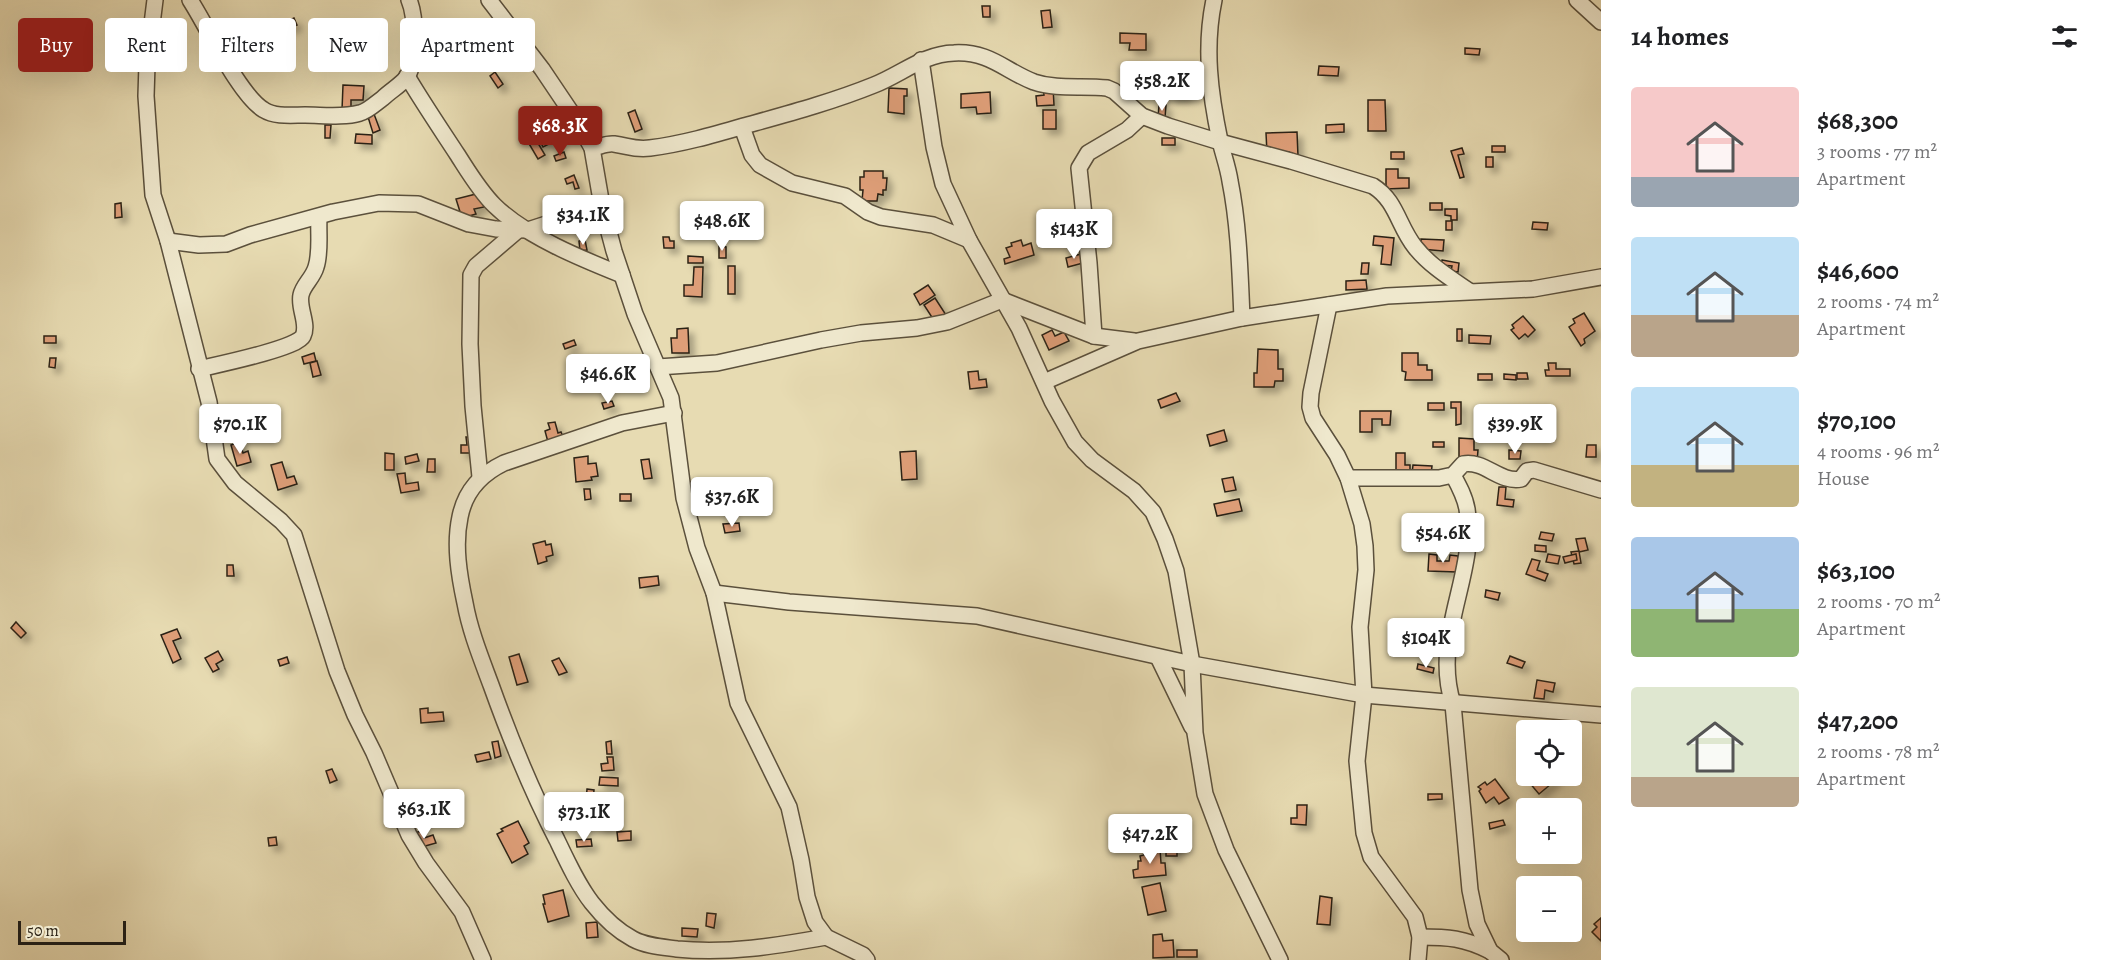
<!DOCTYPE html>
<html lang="en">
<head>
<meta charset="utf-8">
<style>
	:root { --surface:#fff; --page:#f6f6f6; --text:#202124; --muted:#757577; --accent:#8f2418 }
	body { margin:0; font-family:Alegreya,serif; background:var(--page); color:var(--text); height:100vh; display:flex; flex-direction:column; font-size:22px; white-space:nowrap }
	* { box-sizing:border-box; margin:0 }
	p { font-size:20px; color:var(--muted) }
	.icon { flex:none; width:33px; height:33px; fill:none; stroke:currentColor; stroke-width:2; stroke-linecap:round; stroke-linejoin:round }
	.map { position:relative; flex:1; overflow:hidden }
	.side { display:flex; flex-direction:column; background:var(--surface); width:510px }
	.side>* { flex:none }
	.banner { position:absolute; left:18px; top:18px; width:570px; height:54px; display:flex; gap:12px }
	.buttons { position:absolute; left:1516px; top:720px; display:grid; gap:12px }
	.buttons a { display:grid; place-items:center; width:66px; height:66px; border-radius:6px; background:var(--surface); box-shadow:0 6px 24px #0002; font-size:30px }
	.scale { position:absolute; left:18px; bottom:15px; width:108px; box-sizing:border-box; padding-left:6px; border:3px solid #2c2215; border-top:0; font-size:16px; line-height:21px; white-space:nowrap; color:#2c2215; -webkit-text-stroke:4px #efe8cd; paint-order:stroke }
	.price { position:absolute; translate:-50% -51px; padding:0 14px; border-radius:6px; background:#fff; color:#222; font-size:20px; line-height:39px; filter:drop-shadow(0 2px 3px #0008) }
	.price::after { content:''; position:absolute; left:50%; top:36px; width:18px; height:14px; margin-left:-9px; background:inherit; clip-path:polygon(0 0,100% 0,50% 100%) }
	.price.current { background:var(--accent); color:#fff }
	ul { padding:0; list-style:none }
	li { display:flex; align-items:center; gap:18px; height:150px; padding:0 30px }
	li span { display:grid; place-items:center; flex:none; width:168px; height:120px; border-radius:6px; color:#555 }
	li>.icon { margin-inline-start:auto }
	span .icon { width:72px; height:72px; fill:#fffc; stroke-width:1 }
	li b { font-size:26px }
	h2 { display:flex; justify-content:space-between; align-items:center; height:72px; padding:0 30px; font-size:26px }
	.chip { padding:0 21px; border-radius:6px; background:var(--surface); box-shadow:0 6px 24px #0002; font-size:21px; line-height:54px }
	.chip.current { background:var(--accent); color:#fff }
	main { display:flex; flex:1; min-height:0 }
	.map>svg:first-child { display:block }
	.building { fill:#de9e78; stroke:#2c2215; stroke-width:1.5; filter:url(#shadow) }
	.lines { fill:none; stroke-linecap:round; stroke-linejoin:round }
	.minor-casing { stroke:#5b503c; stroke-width:18 }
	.minor { stroke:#efe8cd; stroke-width:15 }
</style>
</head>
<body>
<main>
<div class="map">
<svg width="1601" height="960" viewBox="0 0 1601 960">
	<defs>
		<filter id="shadow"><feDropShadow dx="5.5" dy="5.5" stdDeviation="3" flood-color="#0004"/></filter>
	</defs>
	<rect width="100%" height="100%" fill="#e7dbb2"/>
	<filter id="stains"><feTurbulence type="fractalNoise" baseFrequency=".00333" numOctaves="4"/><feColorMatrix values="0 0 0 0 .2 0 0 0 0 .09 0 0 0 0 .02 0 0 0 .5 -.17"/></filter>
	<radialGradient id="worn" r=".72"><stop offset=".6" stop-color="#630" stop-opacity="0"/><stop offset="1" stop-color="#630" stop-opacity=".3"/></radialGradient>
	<g class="building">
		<polygon points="982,6 990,6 990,17 983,17"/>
		<polygon points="1050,10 1052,27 1043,28 1041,11"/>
		<polygon points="294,18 297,25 281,31 279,25"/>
		<polygon points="1120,33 1146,34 1146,50 1129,50 1130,43 1120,43"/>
		<polygon points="1465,48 1480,49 1479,55 1465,54"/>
		<polygon points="1319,66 1339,67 1338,76 1318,75"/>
		<polygon points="495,72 503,84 498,88 490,76"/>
		<polygon points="343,85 364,86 363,100 351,100 351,110 342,110"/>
		<polygon points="1053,87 1054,105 1037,106 1036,96 1044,95 1043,88"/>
		<polygon points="889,88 907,89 907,96 904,96 904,114 888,112"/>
		<polygon points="1186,88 1186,97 1170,97 1169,89"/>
		<polygon points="990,92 991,113 977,114 976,107 961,108 961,94"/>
		<polygon points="1368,100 1385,100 1386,131 1368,131"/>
		<polygon points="1159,105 1166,105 1165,118 1158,118"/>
		<polygon points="635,110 642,129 635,132 628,113"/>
		<rect x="1043" y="110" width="13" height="19"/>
		<polygon points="374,114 380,130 373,133 368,117"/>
		<polygon points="1344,124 1344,132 1326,133 1326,125"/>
		<polygon points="325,125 331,125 330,138 325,138"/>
		<polygon points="1297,132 1298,156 1289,156 1289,152 1267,153 1266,133"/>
		<polygon points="356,134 372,135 372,144 355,143"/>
		<polygon points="544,134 549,144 543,147 538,137"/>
		<polygon points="535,138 545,155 538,159 528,142"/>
		<rect x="1162" y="138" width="13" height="7"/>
		<rect x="1492" y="146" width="13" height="6"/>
		<polygon points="1462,148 1464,154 1458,155 1464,177 1460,178 1451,151"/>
		<polygon points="564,152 566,158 556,161 554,156"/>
		<rect x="1391" y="152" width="13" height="7"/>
		<rect x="1486" y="157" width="7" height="10"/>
		<polygon points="1386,169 1398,169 1398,178 1409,178 1409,188 1386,189"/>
		<polygon points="864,171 883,171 883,178 887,178 886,190 883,190 883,195 878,194 877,201 862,201 863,190 860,190 860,177 864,177"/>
		<polygon points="574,175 579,188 575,189 573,182 567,184 565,179"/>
		<polygon points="480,193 484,207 474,209 476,214 462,218 456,199"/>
		<polygon points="577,197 580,204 564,212 560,205"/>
		<polygon points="121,203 122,217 115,218 115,204"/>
		<rect x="1430" y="203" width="12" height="7"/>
		<polygon points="720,205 721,211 702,213 702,206"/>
		<polygon points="1445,209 1457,209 1457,220 1451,220 1451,216 1445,215"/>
		<rect x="717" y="214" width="7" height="15"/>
		<rect x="1446" y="221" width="6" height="9"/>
		<polygon points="1533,222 1548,223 1547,230 1532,229"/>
		<polygon points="1374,236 1394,238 1391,265 1381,264 1383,246 1373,245"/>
		<polygon points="663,237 669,237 670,241 674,241 674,248 664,248"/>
		<polygon points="1421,239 1444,240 1443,251 1421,249"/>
		<polygon points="585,240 587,250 580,251 579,241"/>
		<polygon points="1021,240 1023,246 1031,243 1034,255 1005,264 1004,259 1010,257 1006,248 1012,246 1011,243"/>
		<polygon points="719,246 726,247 726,258 719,258"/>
		<polygon points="1081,254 1083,263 1068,267 1066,258"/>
		<polygon points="688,256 703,257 703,263 688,263"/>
		<polygon points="1442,260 1459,263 1458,272 1451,271 1452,266 1441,265"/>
		<polygon points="1362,263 1369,263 1368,274 1361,274"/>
		<rect x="728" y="266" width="7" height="28"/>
		<polygon points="694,267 703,267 702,297 684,296 684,285 693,285"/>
		<polygon points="1366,280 1367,289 1346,290 1346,281"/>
		<polygon points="928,285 935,295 920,305 914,294"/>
		<polygon points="935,298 946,315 935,322 924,305"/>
		<polygon points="1584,313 1595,331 1584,339 1585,343 1581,346 1569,327 1575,323 1573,319"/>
		<polygon points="1523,316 1535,330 1528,337 1525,334 1519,339 1511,330 1514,328 1512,325"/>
		<polygon points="688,328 689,353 672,353 671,338 677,338 677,329"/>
		<rect x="1457" y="329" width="5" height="12"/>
		<polygon points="1052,330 1055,336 1064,332 1069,341 1049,350 1042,335"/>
		<polygon points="1469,335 1491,336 1490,344 1469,343"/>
		<rect x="44" y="336" width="12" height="7"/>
		<polygon points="574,340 576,345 565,349 563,344"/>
		<polygon points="1258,349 1278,350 1278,369 1283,369 1283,381 1275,381 1274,387 1254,387 1254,373 1257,373"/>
		<polygon points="314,353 316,361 304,364 302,357"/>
		<polygon points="1402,353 1418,353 1418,365 1427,365 1427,370 1432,370 1432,380 1405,380 1406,372 1402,371"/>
		<polygon points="50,358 56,358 55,368 49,367"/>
		<polygon points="317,361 321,375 313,377 310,363"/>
		<polygon points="1548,363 1556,363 1556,369 1570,369 1570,376 1546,376 1545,370 1549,370"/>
		<polygon points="626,364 631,378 623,382 617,367"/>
		<polygon points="978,371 979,380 986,379 987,387 970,389 968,372"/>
		<polygon points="1517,373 1527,373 1528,379 1517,379"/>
		<rect x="1478" y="374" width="14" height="6"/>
		<polygon points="1504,374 1516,375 1516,380 1504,379"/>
		<polygon points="1176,393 1180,401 1161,408 1158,400"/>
		<polygon points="612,401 614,406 604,409 602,403"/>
		<polygon points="1451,402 1461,402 1461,424 1456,425 1456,408 1451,408"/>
		<rect x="1428" y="403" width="16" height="7"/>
		<polygon points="1500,406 1511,406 1511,423 1484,423 1484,414 1500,415"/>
		<polygon points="1360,411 1391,411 1390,425 1382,425 1382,419 1372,419 1372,432 1360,432"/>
		<polygon points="555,422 558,433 561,432 563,437 548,442 545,431 550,429 548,423"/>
		<polygon points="1224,430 1227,441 1210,446 1207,435"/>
		<polygon points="466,437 472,437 472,453 461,453 461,445 467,445"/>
		<polygon points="1459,438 1474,439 1474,450 1478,450 1477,462 1459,462"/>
		<polygon points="240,442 243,453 248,451 251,462 237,466 231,445"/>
		<rect x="1433" y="442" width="11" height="5"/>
		<polygon points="1587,445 1596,445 1596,457 1586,457"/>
		<polygon points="1509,450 1521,451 1520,459 1509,459"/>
		<polygon points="916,451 917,479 902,480 900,452"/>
		<polygon points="385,453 394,454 394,470 385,470"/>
		<polygon points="1396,453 1405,453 1405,465 1410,465 1410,472 1396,472"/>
		<polygon points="417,454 419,461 406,464 405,457"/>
		<polygon points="588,456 588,464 596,463 598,476 591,477 592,480 576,482 574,458"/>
		<polygon points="428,459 435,459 435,472 427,472"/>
		<polygon points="649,459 652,478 644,479 641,460"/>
		<polygon points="282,462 287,478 294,476 297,484 278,490 271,465"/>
		<polygon points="1413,465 1432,466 1431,475 1412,474"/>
		<polygon points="405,473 406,484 418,482 419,490 401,493 397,474"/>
		<polygon points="1233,477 1236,490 1225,492 1222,479"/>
		<polygon points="701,480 720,483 719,492 699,489"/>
		<polygon points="1499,487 1506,487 1505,499 1514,500 1513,507 1497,505"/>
		<polygon points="584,489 590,489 591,499 585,500"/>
		<rect x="620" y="494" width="11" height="7"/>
		<polygon points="1239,499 1242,511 1217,516 1214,504"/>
		<polygon points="739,523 740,531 725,533 723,524"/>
		<polygon points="1541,532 1554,534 1552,541 1539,539"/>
		<polygon points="1585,538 1588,550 1579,552 1576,539"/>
		<polygon points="545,541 546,545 551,544 553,555 546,557 547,561 538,564 533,544"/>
		<polygon points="1535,545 1546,546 1546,552 1535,551"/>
		<polygon points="1579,551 1581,563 1574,564 1571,552"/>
		<polygon points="1429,554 1437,555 1437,561 1449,561 1450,555 1458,556 1457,572 1428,571"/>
		<polygon points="1548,554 1560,556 1558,564 1546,562"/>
		<polygon points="1576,554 1577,560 1565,563 1563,557"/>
		<polygon points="1532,559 1540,561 1537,570 1548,574 1545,581 1526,574"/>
		<polygon points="227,565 233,565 234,576 227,576"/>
		<polygon points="658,576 659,585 640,588 639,578"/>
		<polygon points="1486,590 1500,593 1498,600 1485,597"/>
		<polygon points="16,622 26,633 21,638 11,628"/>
		<polygon points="177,629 181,638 173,641 181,659 173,663 161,635"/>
		<polygon points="218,651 223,660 216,664 219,669 213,672 205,658"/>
		<polygon points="519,654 528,682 517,685 509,657"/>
		<polygon points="1510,656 1525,662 1522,668 1507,663"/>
		<polygon points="287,657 289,663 280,666 278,660"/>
		<polygon points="559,658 567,672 559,675 552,661"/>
		<polygon points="1418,664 1434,668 1433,673 1417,669"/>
		<polygon points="1537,680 1555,683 1553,692 1545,690 1544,699 1534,698"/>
		<polygon points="428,708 428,713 443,712 444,721 421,723 420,709"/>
		<polygon points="498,741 501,756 495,758 492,742"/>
		<polygon points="611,741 612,754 607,754 606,742"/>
		<polygon points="489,752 491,759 477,762 475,755"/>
		<polygon points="607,757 613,757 614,770 602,771 601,764 608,763"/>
		<polygon points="332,769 337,780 330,783 326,771"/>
		<polygon points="1545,776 1554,776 1557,779 1539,794 1528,781 1533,778 1538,783"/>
		<polygon points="600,777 618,778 618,786 599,785"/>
		<polygon points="1495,779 1509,798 1499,804 1494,797 1486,803 1479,791 1481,789 1478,787 1485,782 1487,785"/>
		<polygon points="587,789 594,790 593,802 586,802"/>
		<polygon points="1428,794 1442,794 1442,799 1428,800"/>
		<polygon points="1297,805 1307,805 1306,825 1291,824 1291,818 1297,818"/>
		<polygon points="613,817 614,824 600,827 599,819"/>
		<polygon points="1503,820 1505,825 1490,829 1489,823"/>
		<polygon points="518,821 529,843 524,846 528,854 512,863 497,834 503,831 501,829"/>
		<polygon points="422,831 424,838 433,835 436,843 418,848 414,833"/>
		<polygon points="631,831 631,840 618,841 617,832"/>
		<polygon points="276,837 277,845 269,846 268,838"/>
		<polygon points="591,839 592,846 577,847 576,840"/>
		<rect x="1166" y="841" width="11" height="15"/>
		<polygon points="1160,849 1161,863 1165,863 1166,875 1134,878 1133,870 1138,869 1138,861 1141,861 1140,856 1144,855 1144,850"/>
		<polygon points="1160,883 1166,911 1148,915 1142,887"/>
		<polygon points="563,890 569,916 548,922 543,904 545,904 543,895"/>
		<polygon points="1320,896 1332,898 1330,925 1317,924"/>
		<polygon points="707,913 716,914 714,928 706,926"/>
		<polygon points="1601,918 1601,941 1592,932 1597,927 1594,924"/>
		<polygon points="597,922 598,937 587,938 586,923"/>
		<polygon points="682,928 698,929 697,937 682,936"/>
		<polygon points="1162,934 1163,941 1173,940 1174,957 1153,958 1153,935"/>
		<rect x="1177" y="950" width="20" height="7"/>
	</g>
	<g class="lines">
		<defs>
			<g id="minor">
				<polyline points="155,0 147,64 146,96 153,195 168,241 209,402 217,459 235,483 281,521 294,535 337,671 355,715 374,753 409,835 426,863 462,912 483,960"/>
				<path d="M190 0C207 26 239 95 264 110 275 117 292 115 305 115 322 115 343 118 360 113 368 111 376 103 383 98 390 91 401 85 407 77 417 61 416 16 409 0"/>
				<polyline points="489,0 542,69 577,121 592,148 602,206 614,251 635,314 671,398 684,498 697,548 714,593 738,703 789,807 801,860 807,897 815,922 826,937 863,955 867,960"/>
				<path d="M1214 0C1204 48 1210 93 1220 141 1223 154 1228 167 1230 181 1239 226 1240 273 1242 318"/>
				<polyline points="1577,0 1601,22"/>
				<polyline points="921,60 934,147 943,184 969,240 1019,328 1052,401 1075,442 1092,460 1134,491 1153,512 1165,539 1176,571 1192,664 1195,733 1205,794 1226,850 1280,960"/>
				<path d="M407 76C423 103 440 128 457 154 468 171 479 190 494 205 525 236 582 259 622 275"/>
				<polyline points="742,127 752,155 760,165 792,183 845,196 868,212 881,217 933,225 969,240"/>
				<path d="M592 148C599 147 607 143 614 144 629 146 634 150 650 148 682 144 713 135 744 126 787 114 832 102 874 85 902 74 923 54 954 53 990 51 1005 71 1034 82 1058 90 1083 85 1107 88L1114 91 1142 116 1168 126 1220 142 1291 161 1373 186C1397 201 1398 226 1415 247 1429 265 1450 278 1469 291"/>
				<polyline points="168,241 199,245 226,244 250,235 333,212 379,203 418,204 469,224 496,229 528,230 602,206"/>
				<polyline points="1329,305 1311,393 1310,407 1313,418 1337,455 1348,478 1362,524 1365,546 1366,570 1360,627 1364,695 1357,761 1364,833 1371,857 1415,917 1420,937 1418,960"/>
				<polyline points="1094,336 1089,263 1079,168 1088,153 1127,130 1142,116"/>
				<polyline points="658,367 717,363 821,340 861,333 917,328 947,322 1002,300 1094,336 1134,341"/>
				<path d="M199 369C216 365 298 348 303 336 309 324 298 308 301 295 303 285 313 278 316 267 321 252 318 233 319 217"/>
				<polyline points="1044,382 1138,341 1242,318 1387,296 1533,289 1601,277"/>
				<path d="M674 413 622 423 504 463C481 474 465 491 460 517 454 545 459 575 465 603 470 631 481 658 491 685 510 738 531 790 557 840 567 861 578 885 592 903 603 917 618 931 633 939 646 946 662 947 677 949 728 954 776 946 826 937"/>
				<path d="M1453 475C1459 486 1465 497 1467 509 1478 574 1431 635 1453 704L1470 890 1477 924 1490 951 1501 960"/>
				<polyline points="480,477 473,406 470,344 471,275 476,266 517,231"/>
				<path d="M1348 478H1439L1453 475 1463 464C1485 460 1499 483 1521 479L1527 471 1534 470 1601 490"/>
				<polyline points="714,593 789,602 977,616 1192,664 1364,695 1601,715"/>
				<polyline points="1158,657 1192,727"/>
				<path d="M1420 937C1448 937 1464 938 1490 951"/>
			</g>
		</defs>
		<use href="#minor" class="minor-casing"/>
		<use href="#minor" class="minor"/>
	</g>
	<rect width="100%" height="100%" filter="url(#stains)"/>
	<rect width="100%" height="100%" fill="url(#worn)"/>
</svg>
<div class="buttons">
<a><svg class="icon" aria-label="locate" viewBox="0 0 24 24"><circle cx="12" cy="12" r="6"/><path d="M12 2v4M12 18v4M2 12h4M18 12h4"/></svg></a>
<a>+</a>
<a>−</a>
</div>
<div class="scale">50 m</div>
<b class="price" style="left:1162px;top:112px">$58.2K</b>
<b class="price current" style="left:560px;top:157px">$68.3K</b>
<b class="price" style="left:583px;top:246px">$34.1K</b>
<b class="price" style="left:722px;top:252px">$48.6K</b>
<b class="price" style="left:1074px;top:260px">$143K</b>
<b class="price" style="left:608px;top:405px">$46.6K</b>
<b class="price" style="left:240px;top:455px">$70.1K</b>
<b class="price" style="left:1515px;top:455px">$39.9K</b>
<b class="price" style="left:732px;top:528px">$37.6K</b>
<b class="price" style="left:1443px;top:564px">$54.6K</b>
<b class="price" style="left:1426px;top:669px">$104K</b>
<b class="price" style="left:424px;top:840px">$63.1K</b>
<b class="price" style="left:584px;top:843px">$73.1K</b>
<b class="price" style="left:1150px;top:865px">$47.2K</b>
<div class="banner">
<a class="chip current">Buy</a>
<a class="chip">Rent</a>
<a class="chip">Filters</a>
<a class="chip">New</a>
<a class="chip">Apartment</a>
</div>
</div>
<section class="side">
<h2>14 homes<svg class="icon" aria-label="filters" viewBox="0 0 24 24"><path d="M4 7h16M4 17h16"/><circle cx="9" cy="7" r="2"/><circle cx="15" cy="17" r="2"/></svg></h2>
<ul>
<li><span style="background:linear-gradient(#f6c9c9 75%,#9aa5b1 0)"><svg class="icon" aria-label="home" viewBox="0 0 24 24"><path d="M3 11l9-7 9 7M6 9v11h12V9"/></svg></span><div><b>$68,300</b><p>3 rooms · 77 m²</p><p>Apartment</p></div></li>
<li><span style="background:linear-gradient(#bfe0f5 65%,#b9a48a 0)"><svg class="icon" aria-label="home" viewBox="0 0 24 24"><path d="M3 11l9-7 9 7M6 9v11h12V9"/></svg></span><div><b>$46,600</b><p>2 rooms · 74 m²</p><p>Apartment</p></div></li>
<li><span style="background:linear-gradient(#bfe0f5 65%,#c2b280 0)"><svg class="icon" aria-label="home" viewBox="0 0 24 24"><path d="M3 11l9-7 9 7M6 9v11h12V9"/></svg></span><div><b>$70,100</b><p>4 rooms · 96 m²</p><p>House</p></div></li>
<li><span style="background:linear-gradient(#a9c7e8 60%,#8fb573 0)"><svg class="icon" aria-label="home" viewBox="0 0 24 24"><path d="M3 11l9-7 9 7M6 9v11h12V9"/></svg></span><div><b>$63,100</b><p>2 rooms · 70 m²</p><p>Apartment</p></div></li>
<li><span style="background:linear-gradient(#dfe7d0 75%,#b9a48a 0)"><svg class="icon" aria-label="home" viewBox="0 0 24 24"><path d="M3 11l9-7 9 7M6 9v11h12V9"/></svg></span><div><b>$47,200</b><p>2 rooms · 78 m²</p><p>Apartment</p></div></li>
</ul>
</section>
</main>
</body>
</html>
